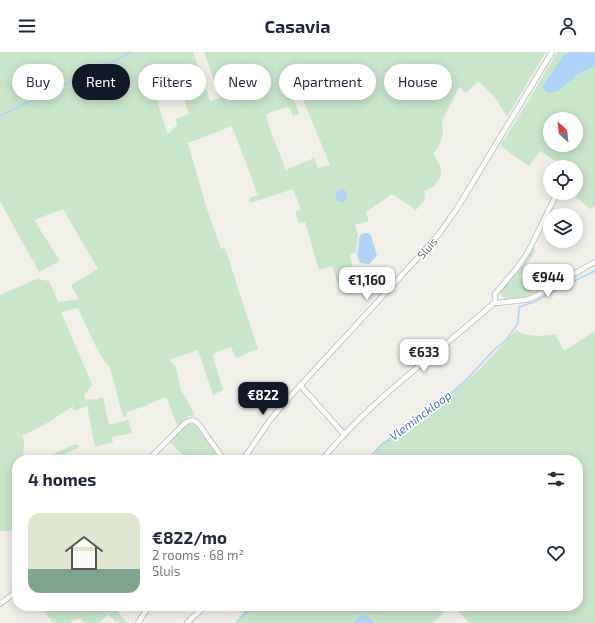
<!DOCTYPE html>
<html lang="en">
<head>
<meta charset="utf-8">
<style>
	:root { --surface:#fff; --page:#f2f2f3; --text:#1f2937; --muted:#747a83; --line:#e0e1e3; --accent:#111827 }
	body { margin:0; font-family:"Exo 2",sans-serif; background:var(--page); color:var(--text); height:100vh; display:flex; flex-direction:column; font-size:15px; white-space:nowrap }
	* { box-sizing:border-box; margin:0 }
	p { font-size:13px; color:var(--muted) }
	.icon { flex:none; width:22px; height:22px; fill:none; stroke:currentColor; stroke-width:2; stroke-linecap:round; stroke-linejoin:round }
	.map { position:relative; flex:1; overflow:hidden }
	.panel { position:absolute; left:12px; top:403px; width:571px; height:156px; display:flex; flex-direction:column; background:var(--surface); border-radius:16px; box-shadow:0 2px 10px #0003 }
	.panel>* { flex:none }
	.top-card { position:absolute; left:12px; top:12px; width:571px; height:36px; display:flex; gap:8px }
	.needle { width:26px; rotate:333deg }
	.fabs { position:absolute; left:543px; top:60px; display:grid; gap:8px }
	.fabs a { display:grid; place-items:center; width:40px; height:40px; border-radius:50%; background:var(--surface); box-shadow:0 2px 10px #0003; font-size:20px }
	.price { position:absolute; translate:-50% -34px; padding:0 9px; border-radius:8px; background:#fff; color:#222; font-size:13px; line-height:26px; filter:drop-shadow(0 1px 2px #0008) }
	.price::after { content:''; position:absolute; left:50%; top:24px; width:12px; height:9px; margin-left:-6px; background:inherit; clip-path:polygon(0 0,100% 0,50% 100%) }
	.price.on { background:var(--accent); color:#fff }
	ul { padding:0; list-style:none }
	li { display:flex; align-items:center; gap:12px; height:100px; padding:0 16px }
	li+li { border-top:1px solid var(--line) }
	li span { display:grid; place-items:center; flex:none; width:112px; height:80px; border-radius:12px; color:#555 }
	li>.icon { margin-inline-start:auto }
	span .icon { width:48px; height:48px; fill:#fffc; stroke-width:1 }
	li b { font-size:17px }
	h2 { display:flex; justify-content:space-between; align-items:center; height:48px; padding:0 16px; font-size:17px }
	.chip { padding:0 14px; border-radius:18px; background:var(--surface); box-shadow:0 2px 10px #0003; font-size:14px; line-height:36px }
	.chip.on { background:var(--accent); color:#fff }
	header { display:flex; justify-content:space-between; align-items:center; height:52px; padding:0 16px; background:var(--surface); font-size:18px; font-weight:700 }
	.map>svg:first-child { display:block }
	.green { fill:#c7e6ca; fill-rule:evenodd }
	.water { fill:#afd3f9 }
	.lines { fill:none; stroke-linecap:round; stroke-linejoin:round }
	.stream { stroke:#afd3f9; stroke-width:1.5 }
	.minor-casing { stroke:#b5b7bb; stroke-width:6 }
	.minor { stroke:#fff; stroke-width:4.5 }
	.labels { text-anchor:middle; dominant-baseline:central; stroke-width:3; stroke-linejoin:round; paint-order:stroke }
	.street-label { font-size:11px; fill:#5f6267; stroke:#fff }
	.water-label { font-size:12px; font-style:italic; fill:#4c72ac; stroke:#fff }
</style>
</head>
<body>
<header><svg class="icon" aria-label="menu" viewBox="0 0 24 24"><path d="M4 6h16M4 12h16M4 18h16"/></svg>Casavia<svg class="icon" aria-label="person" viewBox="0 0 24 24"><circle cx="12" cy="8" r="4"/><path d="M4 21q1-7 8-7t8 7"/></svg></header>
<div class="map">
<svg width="595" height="571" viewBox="0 0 595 571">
	<rect width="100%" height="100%" fill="#f0efe8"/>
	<g class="green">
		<path d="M0 0H193L210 49 220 46 204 0H546L507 65 495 45 478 29 466 41 459 35 442 69 443 82 438 96 433 101 441 116V122L439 128 433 135 424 139C427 149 422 150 416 158L392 142 366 160 369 169 355 173 358 183 356 200 350 203 355 224 343 230 338 232 332 214 319 218 305 170 299 171 295 160 301 157 293 137 250 151 249 146 258 143 232 74 188 91 206 154 221 197 225 196 258 297 236 306 231 295 213 302 215 311 223 338 213 343 198 298 169 308 176 315 181 338 195 363 189 364 178 375 166 345 146 353V354L126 360 127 364 123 365 110 315C97 302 86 273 78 256L61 260 92 332 91 335 84 343 85 348 97 347 103 345 109 373 128 368 132 381 112 385 113 390 95 395 87 354 74 359 73 354 49 370 22 384 24 388 23 408H17V479H0V243L37 227 49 229 58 250 79 247 71 233 98 217 63 157 34 168 60 209 39 220 0 149ZM178 26 189 62 176 67 177 73 168 82 161 62 153 34ZM302 45 330 113 318 116 314 106 286 118 271 80 266 63 269 61 286 55 290 56 293 64 299 62 294 48Z"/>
		<path d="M557 0H568L562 5 543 36 548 41 559 39 578 22 595 14V153L590 157 572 141H576V115H565L540 99 529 114 500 94 518 66ZM550 67H576V93H550Z"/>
		<polygon points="534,195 535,200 520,224 533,241 524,245 505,248 500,240 525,210"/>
		<path d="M516 278C526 286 543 284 555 282L564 299 595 279V571H469L454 554H578V408H370L382 391 428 362 479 318Z"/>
		<polygon points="188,372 193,372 197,376 216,401 206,408 187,408 169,389"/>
		<polygon points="75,392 78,393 79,395 53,408 42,408"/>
		<polygon points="39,554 112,554 128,571 120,571 118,569 115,569 108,562 99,571 86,571 82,567 73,568 71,570 72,571 67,571 65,570 64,571 54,571"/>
		<polygon points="249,554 451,554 433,571 235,571"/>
	</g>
	<g class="water">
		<polygon points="568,0 595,0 595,14 578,22 559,39 548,41 542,36 562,5"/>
		<path d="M342 137C348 139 347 143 346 148 339 153 335 148 336 140L339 138Z"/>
		<polygon points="365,181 368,181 371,183 377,204 369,212 360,211 357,203 359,192 359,187 361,182"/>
		<polygon points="361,563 365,563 375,571 355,571 355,569"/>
	</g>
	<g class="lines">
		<g class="stream">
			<polyline points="0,64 95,17 99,16 102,13 116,9 124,3 132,0"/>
			<polyline points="370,408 370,405 382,392 395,384 439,352 467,327 494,298 507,287 518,271 519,255 534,250 566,233 595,219"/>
			<polyline points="236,571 252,554"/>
		</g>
		<defs>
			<g id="minor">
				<polyline points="495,250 495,242 517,216 528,200 557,141"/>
				<polyline points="495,250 497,251 524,248 532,246 595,210"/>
				<polyline points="300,333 344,382"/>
				<path d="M148 408 185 371C192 367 194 367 200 374L224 408"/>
				<polyline points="243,408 270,368 287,348 413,211 439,182 456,158 552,0"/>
				<path d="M322 408C371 347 437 302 495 250"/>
				<polyline points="0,552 17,539"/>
				<polyline points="140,554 146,558"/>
				<polyline points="138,571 149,554"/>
				<polyline points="187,571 205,554"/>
			</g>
		</defs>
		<use href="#minor" class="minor-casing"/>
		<use href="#minor" class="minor"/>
	</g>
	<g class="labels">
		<g class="street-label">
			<text transform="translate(427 196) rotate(-49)">Sluis</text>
		</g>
		<g class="water-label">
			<text transform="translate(420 363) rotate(-37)">Vleminckloop</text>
		</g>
	</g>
</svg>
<div class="fabs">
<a><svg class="needle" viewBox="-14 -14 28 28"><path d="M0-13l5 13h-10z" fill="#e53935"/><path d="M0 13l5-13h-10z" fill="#747a83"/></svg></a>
<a><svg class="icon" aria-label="locate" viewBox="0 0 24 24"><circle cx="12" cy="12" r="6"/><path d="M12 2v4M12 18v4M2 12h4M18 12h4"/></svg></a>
<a><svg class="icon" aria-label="layers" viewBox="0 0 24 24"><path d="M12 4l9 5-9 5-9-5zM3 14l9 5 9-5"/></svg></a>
</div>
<b class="price" style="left:548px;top:246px">€944</b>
<b class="price" style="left:367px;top:249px">€1,160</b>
<b class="price" style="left:424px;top:321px">€633</b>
<b class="price on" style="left:263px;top:364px">€822</b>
<div class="top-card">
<a class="chip">Buy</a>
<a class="chip on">Rent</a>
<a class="chip">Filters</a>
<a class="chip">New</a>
<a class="chip">Apartment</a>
<a class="chip">House</a>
</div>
<section class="panel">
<h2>4 homes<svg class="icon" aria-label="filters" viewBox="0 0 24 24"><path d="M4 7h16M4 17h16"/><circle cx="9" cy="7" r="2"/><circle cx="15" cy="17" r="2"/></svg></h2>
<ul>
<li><span style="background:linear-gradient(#dfe7d0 70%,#7fa58c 0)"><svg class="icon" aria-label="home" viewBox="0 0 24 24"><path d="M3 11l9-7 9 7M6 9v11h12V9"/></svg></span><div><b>€822/mo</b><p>2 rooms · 68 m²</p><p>Sluis</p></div><svg class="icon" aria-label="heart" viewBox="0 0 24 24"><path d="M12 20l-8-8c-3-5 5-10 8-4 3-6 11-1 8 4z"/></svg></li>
</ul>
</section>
</div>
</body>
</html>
